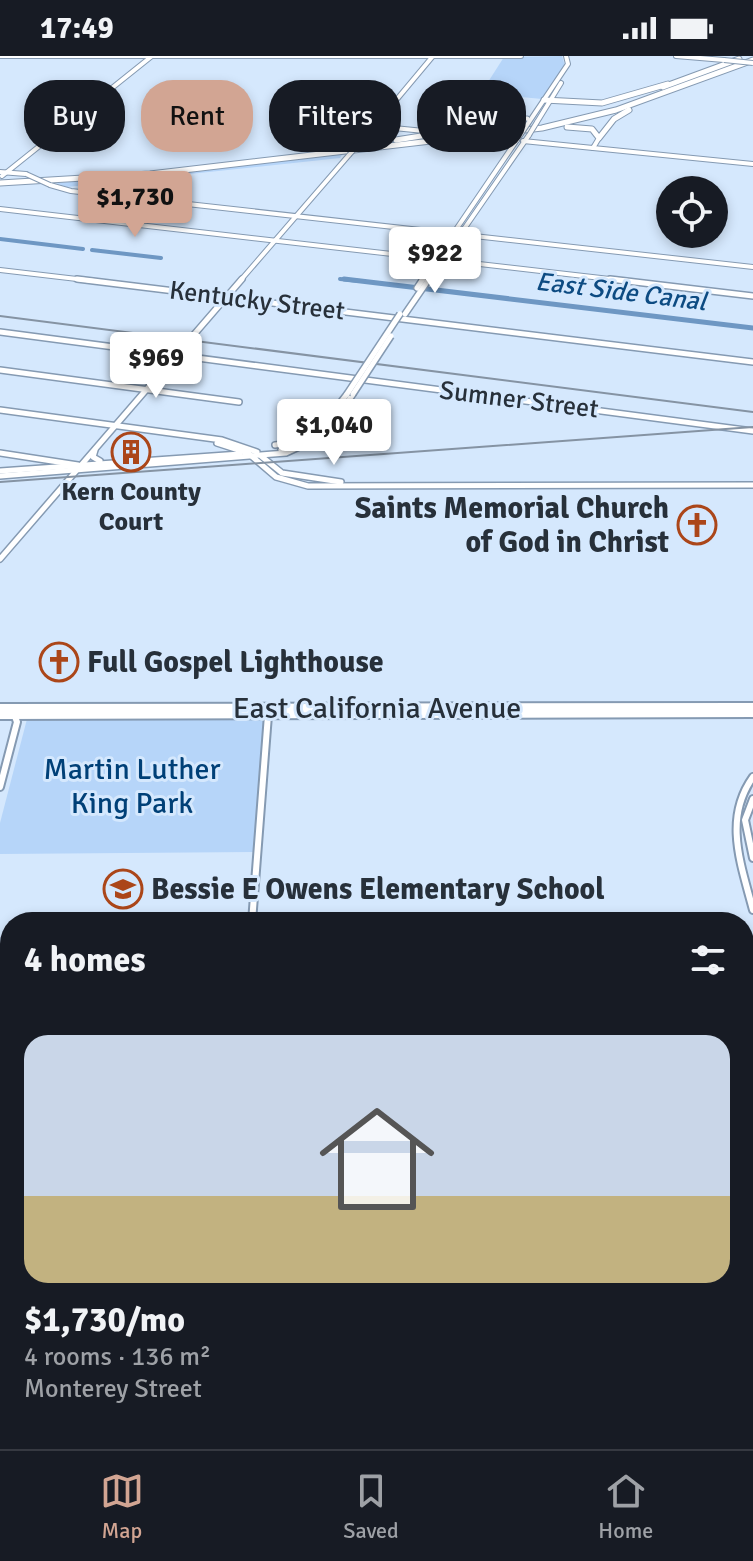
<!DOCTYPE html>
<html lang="en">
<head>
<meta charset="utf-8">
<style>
	:root { --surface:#171b24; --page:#20242c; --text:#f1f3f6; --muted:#9ea1a6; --line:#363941; --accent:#d2a593 }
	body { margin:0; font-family:Signika,sans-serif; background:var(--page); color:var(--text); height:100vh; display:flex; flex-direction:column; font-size:30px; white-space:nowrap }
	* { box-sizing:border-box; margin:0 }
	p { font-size:26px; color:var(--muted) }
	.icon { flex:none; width:44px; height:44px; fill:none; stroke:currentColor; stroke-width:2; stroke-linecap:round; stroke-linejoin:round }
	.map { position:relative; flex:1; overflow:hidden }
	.side { position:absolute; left:0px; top:856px; width:754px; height:538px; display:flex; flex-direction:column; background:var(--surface); border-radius:32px 32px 0 0; box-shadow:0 4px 12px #0003 }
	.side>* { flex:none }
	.banner { position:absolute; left:24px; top:24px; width:706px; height:72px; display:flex; gap:16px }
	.controls { position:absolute; left:656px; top:120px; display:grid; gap:16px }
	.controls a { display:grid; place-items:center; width:72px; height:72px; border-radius:50%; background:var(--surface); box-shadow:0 4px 12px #0003; font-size:40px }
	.price { position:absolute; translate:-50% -68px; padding:0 18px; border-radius:8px; background:#fff; color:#222; font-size:26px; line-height:52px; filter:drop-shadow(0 2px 4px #0008) }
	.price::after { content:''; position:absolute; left:50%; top:48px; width:24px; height:18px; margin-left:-12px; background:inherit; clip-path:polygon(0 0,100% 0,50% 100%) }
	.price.current { background:var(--accent); color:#111 }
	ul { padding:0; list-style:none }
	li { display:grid; align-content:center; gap:16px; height:424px; padding:0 24px }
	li+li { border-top:2px solid var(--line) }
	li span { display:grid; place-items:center; height:248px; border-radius:24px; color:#555 }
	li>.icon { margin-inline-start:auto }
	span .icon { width:144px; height:144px; fill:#fffc; stroke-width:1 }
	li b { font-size:34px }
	h2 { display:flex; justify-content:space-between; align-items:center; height:96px; padding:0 24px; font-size:34px }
	.tag { padding:0 28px; border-radius:32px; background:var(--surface); box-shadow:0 4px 12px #0003; font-size:28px; line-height:72px }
	.tag.current { background:var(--accent); color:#111 }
	.status { display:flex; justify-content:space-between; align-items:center; height:56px; padding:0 40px; background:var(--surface); direction:ltr }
	.status svg { height:22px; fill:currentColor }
	.tab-bar { display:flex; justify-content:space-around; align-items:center; height:112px; border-top:2px solid var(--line); background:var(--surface); font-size:22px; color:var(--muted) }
	.tab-bar a { display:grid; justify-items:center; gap:4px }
	.tab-bar .current { color:var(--accent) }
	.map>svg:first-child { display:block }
	.green { fill:#b6d5f9 }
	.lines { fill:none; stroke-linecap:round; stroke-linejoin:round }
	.canal-far1 { stroke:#6e97c3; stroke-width:4 }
	.canal { stroke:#6e97c3; stroke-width:5 }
	.tertiary-far3-casing { stroke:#859ab2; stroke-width:6 }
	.tertiary-far2-casing { stroke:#859ab2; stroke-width:8 }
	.tertiary-far1-casing { stroke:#859ab2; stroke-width:10 }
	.tertiary-casing { stroke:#859ab2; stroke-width:12 }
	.secondary-far1-casing { stroke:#859ab2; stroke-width:6 }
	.secondary-casing { stroke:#859ab2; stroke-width:8 }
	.primary-casing { stroke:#859ab2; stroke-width:12 }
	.motorway-casing { stroke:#859ab2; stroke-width:7 }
	.tertiary-far3 { stroke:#fff; stroke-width:4 }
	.tertiary-far2 { stroke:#fff; stroke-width:5 }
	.tertiary-far1 { stroke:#fff; stroke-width:6 }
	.tertiary { stroke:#fff; stroke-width:8 }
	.secondary-far1 { stroke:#fff; stroke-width:4 }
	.secondary { stroke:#fff; stroke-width:5 }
	.primary { stroke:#fff; stroke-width:8 }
	.motorway { stroke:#fff; stroke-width:5 }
	.rail { stroke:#8593a3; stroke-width:2 }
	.tertiary-bridge-casing { stroke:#859ab2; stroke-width:6; stroke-linecap:butt }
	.secondary-bridge-far1-casing { stroke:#859ab2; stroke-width:6; stroke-linecap:butt }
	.secondary-bridge-casing { stroke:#859ab2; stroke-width:8; stroke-linecap:butt }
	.tertiary-bridge { stroke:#fff; stroke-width:4 }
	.secondary-bridge-far1 { stroke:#fff; stroke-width:4 }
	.secondary-bridge { stroke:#fff; stroke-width:5 }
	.labels { text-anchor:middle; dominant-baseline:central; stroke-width:6; stroke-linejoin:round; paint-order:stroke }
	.far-water-label { font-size:26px; font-style:italic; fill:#0d4b82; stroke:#d5e8fd }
	.far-street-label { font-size:26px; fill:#27303a; stroke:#d5e8fd }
	.far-poi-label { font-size:26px; font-weight:bold; fill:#27303a; stroke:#d5e8fd }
	.poi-label { font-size:30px; font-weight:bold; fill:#27303a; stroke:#d5e8fd; text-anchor:start }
	.street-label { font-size:30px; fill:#27303a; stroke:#d5e8fd }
	.park-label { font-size:30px; fill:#004077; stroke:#d5e8fd }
</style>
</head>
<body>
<div class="status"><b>17:49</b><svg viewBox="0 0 49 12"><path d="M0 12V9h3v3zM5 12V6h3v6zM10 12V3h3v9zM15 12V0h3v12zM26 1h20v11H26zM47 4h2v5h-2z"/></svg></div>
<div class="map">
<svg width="753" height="1393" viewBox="0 0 753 1393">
	<rect width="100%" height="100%" fill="#d5e8fd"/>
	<g class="green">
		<polygon points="562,0 565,10 542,43 481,37 504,1"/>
		<polygon points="343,97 340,102 67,131 56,127 157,120"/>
		<polygon points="27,663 264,663 253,796 0,798 0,767"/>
		<rect x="0" y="899" width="10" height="328"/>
	</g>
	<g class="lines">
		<g class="canal-far1">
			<polyline points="0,183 83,193"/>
			<polyline points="92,194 161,202"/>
			<polyline points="340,223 360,225"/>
		</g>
		<polyline class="canal" points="344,223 753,272"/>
		<defs>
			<g id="tertiary-far3">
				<polyline points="0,0 521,0"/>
				<polyline points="676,0 724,4"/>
				<polyline points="374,70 434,76"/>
				<polyline points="492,82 517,84"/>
				<polyline points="362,85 433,0"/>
				<polyline points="593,92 753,108"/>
				<polyline points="2,120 152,0"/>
				<polyline points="0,214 94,225"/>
				<polyline points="240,225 349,99"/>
			</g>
			<g id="tertiary-far2">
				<polyline points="77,223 753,306"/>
				<polyline points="0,276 753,375"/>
				<polyline points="0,314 239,346"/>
				<polyline points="0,354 222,384 257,396"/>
				<polyline points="217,387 248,397"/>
				<polyline points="0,397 78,409"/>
				<polyline points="0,503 242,223"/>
			</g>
			<g id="tertiary-far1">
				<path d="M753 721C723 763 741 808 753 854"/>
				<polyline points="0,731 17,666 14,658"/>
				<polyline points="753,743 745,764 753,802"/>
				<polyline points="252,866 268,659"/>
			</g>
			<g id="tertiary">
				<polyline points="744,1235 753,1235"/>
				<polyline points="0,1239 10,1239"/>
				<polyline points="218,1393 219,1384"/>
			</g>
			<g id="secondary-far1">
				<polyline points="529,66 568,8 566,0"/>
				<polyline points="537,66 561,27"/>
				<polyline points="523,85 593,92 599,82"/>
				<polyline points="0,116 26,118"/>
				<polyline points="50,129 71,135 753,211"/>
				<polyline points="0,153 627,225"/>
				<polyline points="421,225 521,78"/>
				<polyline points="428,225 529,79"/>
			</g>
			<g id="secondary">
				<polyline points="610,223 753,240"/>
				<polyline points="417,232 423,223"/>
				<polyline points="405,258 429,223"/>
				<polyline points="275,389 290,387"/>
				<polyline points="95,394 93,401 100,405"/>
				<polyline points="281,394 316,378 347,338"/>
				<polyline points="248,397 276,421 308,430 753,429"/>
				<polyline points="261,400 282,417 341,426"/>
				<polyline points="0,415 240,398"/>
				<polyline points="0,420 286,397 325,379 353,338"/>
			</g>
			<g id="primary">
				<polyline points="0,652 753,651"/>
				<polyline points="0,659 753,657"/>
			</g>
			<g id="motorway">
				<polyline points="663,31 739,3"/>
				<polyline points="544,44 602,47 668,28"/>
				<polyline points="567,71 592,73 599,82 614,63 629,54"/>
				<polyline points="396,84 527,63"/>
				<polyline points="0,127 150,118 542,72 616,54 753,4"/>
			</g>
		</defs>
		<use href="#tertiary-far3" class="tertiary-far3-casing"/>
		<use href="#tertiary-far2" class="tertiary-far2-casing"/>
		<use href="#tertiary-far1" class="tertiary-far1-casing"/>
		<use href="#tertiary" class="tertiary-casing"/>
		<use href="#secondary-far1" class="secondary-far1-casing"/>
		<use href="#secondary" class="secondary-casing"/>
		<use href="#primary" class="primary-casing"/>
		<use href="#motorway" class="motorway-casing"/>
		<use href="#tertiary-far3" class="tertiary-far3"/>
		<use href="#tertiary-far2" class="tertiary-far2"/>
		<use href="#tertiary-far1" class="tertiary-far1"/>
		<use href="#tertiary" class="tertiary"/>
		<use href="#secondary-far1" class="secondary-far1"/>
		<use href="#secondary" class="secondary"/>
		<use href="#primary" class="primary"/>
		<use href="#motorway" class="motorway"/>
		<g class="rail">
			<polyline points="0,260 753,356"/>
			<polyline points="0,426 753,371"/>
		</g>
		<defs>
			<g id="tertiary-bridge">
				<polyline points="724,4 753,7"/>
				<polyline points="434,76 492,82"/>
				<polyline points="349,99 362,85"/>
			</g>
			<g id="secondary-bridge-far1">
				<polyline points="521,78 529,66"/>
				<polyline points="529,79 537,66"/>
				<polyline points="26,118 50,129"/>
			</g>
			<g id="secondary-bridge">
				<polyline points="347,338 400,258"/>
				<polyline points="353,338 391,280"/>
			</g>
		</defs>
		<use href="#tertiary-bridge" class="tertiary-bridge-casing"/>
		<use href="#secondary-bridge-far1" class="secondary-bridge-far1-casing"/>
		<use href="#secondary-bridge" class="secondary-bridge-casing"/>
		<use href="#tertiary-bridge" class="tertiary-bridge"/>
		<use href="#secondary-bridge-far1" class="secondary-bridge-far1"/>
		<use href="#secondary-bridge" class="secondary-bridge"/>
	</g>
	<defs>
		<symbol id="building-ring" viewBox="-11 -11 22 22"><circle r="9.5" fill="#d5e8fd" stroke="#ab4619" stroke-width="1.5"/><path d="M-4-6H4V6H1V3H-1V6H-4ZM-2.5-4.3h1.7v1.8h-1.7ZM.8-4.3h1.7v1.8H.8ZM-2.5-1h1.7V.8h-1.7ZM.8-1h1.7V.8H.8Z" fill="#ab4619"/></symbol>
		<symbol id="church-ring" viewBox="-11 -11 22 22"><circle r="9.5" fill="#d5e8fd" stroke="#ab4619" stroke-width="1.5"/><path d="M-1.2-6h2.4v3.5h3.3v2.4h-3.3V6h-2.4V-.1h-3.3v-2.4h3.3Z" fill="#ab4619"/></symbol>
		<symbol id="school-ring" viewBox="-11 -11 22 22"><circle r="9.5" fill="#d5e8fd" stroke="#ab4619" stroke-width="1.5"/><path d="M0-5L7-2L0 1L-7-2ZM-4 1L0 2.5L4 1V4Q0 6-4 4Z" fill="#ab4619"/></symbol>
	</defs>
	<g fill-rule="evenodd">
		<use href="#building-ring" x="109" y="374" width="44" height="44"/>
		<use href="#church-ring" x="675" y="447" width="44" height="44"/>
		<use href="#church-ring" x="37" y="584" width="44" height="44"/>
		<use href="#school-ring" x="101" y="811" width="44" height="44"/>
	</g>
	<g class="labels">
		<g class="far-water-label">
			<text transform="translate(621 236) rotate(7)">East Side Canal</text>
		</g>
		<g class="far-street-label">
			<text transform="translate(257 245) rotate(7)">Kentucky Street</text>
			<text transform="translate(519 344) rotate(7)">Sumner Street</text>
		</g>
		<g class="far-poi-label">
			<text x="131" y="436">Kern County<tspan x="131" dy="30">Court</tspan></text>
		</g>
		<g class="poi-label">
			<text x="669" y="452" text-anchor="end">Saints Memorial Church<tspan x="669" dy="34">of God in Christ</tspan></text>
			<text x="87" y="606">Full Gospel Lighthouse</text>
			<text x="151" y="833">Bessie E Owens Elementary School</text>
		</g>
		<g class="street-label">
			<text x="377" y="652">East California Avenue</text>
		</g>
		<g class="park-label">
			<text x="132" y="713">Martin Luther<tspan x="132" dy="34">King Park</tspan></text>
		</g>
	</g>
</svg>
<div class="controls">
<a><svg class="icon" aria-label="locate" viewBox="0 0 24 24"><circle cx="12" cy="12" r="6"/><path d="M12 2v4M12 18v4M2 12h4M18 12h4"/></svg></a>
</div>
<b class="price current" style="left:135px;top:183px">$1,730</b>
<b class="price" style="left:435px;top:239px">$922</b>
<b class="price" style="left:156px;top:344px">$969</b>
<b class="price" style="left:334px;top:411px">$1,040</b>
<div class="banner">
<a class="tag">Buy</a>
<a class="tag current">Rent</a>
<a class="tag">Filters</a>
<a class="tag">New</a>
</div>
<section class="side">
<h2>4 homes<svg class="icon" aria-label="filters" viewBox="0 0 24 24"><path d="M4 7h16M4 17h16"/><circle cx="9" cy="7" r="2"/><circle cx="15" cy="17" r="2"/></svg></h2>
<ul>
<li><span style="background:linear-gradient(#c9d6e8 65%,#c2b280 0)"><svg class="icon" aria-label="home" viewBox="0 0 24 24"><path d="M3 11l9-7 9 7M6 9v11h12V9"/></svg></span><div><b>$1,730/mo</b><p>4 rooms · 136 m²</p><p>Monterey Street</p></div></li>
</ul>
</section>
</div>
<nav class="tab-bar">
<a class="current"><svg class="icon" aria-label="map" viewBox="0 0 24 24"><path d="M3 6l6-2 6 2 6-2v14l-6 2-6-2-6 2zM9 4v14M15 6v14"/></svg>Map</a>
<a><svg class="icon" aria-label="saved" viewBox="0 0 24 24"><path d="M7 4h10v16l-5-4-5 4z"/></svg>Saved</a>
<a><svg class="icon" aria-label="home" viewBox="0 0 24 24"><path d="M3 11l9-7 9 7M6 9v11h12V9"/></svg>Home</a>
</nav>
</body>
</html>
